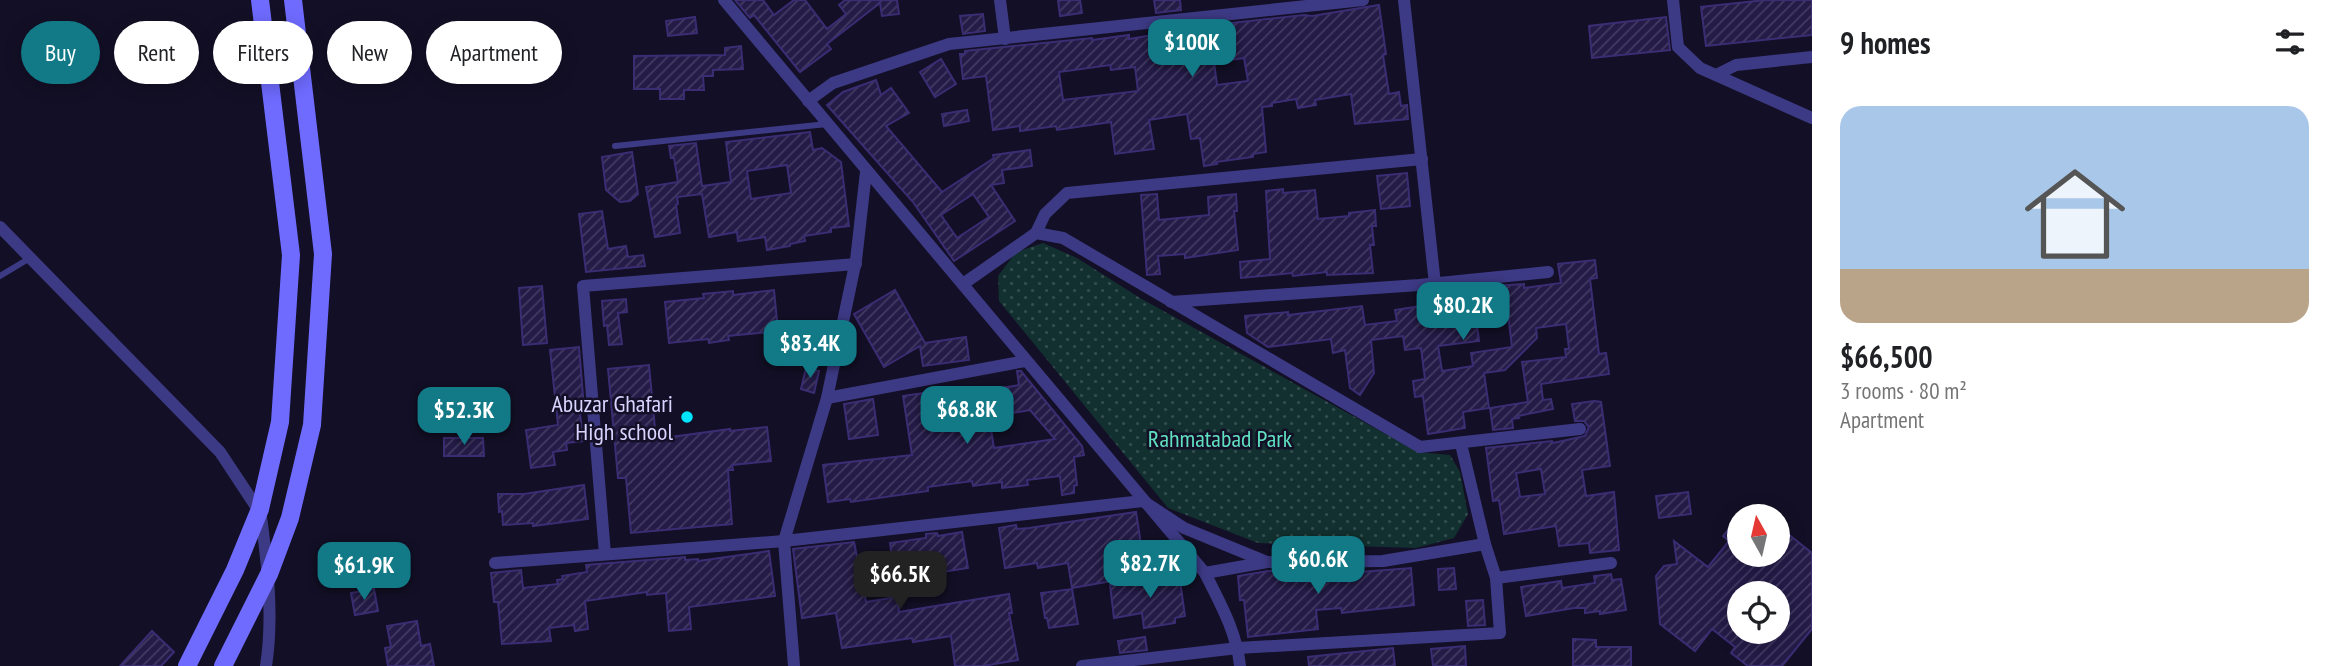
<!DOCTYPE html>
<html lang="en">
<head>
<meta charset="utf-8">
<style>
	:root { --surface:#fff; --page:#f6f6f6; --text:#202124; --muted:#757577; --accent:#127987 }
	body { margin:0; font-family:"PT Sans Narrow",sans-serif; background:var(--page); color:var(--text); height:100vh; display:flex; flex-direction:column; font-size:26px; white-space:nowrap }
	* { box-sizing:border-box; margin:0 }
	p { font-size:23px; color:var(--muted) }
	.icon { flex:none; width:38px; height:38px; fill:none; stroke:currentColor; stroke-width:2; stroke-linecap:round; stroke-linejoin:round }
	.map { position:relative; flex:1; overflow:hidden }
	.side { display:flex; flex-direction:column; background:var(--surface); width:525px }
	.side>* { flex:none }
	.guide { position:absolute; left:21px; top:21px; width:665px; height:63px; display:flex; gap:14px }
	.needle { width:46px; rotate:352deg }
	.tools { position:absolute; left:1727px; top:504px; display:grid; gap:14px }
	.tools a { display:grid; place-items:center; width:63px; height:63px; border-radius:50%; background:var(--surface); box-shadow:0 4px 18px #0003; font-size:35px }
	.price { position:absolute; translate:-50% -60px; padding:0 16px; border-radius:14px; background:var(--accent); color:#fff; font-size:23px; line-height:46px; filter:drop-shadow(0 2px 4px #0008) }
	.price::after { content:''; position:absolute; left:50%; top:42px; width:21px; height:16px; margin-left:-10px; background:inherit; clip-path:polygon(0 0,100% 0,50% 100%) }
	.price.current { background:#222; color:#fff }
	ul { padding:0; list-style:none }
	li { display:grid; align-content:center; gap:14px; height:371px; padding:0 28px }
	li span { display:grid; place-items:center; height:217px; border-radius:21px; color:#555 }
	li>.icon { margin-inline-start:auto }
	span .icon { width:126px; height:126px; fill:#fffc; stroke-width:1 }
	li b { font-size:30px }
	h2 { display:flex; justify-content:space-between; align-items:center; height:84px; padding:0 28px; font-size:30px }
	.pill { padding:0 24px; border-radius:32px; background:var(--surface); box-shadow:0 4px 18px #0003; font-size:24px; line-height:63px }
	.pill.current { background:var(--accent); color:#fff }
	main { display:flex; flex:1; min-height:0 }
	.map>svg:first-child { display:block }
	.park { fill:url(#park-dots) }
	.building { fill:url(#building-hatch); stroke:#3b2d73; stroke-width:2; fill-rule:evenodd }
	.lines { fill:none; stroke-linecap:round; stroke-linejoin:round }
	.lane { stroke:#3d3a85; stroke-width:6 }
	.street { stroke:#3d3a85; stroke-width:12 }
	.secondary { stroke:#6f6bff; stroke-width:18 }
	.poi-dot { fill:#00e5ff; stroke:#130f26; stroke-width:2.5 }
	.labels { text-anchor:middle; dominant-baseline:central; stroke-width:5; stroke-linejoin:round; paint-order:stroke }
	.poi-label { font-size:24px; fill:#d9d4ff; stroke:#130f26; text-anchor:end }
	.park-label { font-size:24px; fill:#5fe0c0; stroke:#130f26 }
</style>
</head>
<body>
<main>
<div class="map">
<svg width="1812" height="666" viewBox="0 0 1812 666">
	<defs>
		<pattern id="park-dots" width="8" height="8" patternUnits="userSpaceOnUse" patternTransform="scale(1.75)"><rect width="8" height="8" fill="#12302f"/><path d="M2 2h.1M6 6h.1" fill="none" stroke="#344d4e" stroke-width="1.8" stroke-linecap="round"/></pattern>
		<pattern id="building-hatch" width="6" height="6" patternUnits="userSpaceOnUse" patternTransform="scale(1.75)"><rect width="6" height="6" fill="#241b47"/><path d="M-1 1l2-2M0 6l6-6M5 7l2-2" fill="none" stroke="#433b63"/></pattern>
	</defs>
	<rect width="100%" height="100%" fill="#130f26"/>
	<polygon class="park" points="1043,243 1077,258 1140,298 1418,452 1450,455 1460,472 1468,514 1454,538 1416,548 1258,543 1168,508 999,301 998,276 1016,252"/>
	<g class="building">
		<polygon points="735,0 763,0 774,15 794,0 805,0 827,29 846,14 839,5 845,0 897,0 899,14 882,16 880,3 827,44 831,49 800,72 754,15 750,18"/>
		<polygon points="1058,0 1080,0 1082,13 1060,16"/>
		<polygon points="1154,0 1180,0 1181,10 1156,13"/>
		<polygon points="1765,0 1812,0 1812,35 1706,46 1701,7"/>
		<path d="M1379 5 1386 54 1383 55 1389 94 1399 92 1401 106 1407 105 1408 119 1355 124 1351 94 1315 100 1316 105 1298 108 1296 99 1272 103V106L1262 107 1266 152 1253 154V157L1216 162 1217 164 1204 166 1200 138 1191 139 1187 114 1149 120 1154 149 1115 154 1111 122 1057 130 1056 126 1020 131V126L993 130 986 76 963 79 960 54H965V51L1092 38V40L1129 35V39L1159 34 1158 31 1304 15 1312 16ZM1244 58 1248 81 1217 85 1214 62ZM1110 65 1111 70 1135 67 1138 91 1063 100 1059 72Z"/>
		<polygon points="983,14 985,31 963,34 960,16"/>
		<polygon points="695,17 697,33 668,36 666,21"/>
		<polygon points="1666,17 1670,50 1592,58 1589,26"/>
		<polygon points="741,46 743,69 713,70 713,76 703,76 704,90 684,90 684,99 660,99 660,89 634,89 634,56 725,55 725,48"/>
		<polygon points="941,59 956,84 935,97 920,72"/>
		<path d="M876 80 881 95 891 88 909 113 886 126 942 192 994 158 993 155 1030 150 1032 166 1002 170 1004 183 991 185 1015 221 954 261 913 202 827 105 843 92ZM973 194 989 217 957 238 941 215Z"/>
		<polygon points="967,110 969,121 944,126 942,114"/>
		<path d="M810 132 813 150 822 148 841 162 849 226 831 228V232L804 236 805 241 790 244V246L767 250 765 237 738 241 737 232 709 237 702 194 677 197 678 204 676 205 680 233 655 237 646 187 678 182 674 158H671L669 146 696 143 702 186 731 182 726 142ZM787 165 791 193 751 199 747 171Z"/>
		<polygon points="632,152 638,194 630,201 620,202 606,190 602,157"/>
		<polygon points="1407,173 1410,206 1381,209 1377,176"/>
		<polygon points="1283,189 1283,193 1315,190 1318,219 1349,216 1349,213 1375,210 1376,226 1372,226 1374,245 1370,245 1373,273 1327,275 1327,272 1293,276 1292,273 1241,278 1240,262 1270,259 1266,191"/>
		<polygon points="1157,194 1159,220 1209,215 1208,197 1236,194 1237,211 1234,211 1238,250 1185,258 1185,254 1158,256 1160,274 1147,275 1141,195"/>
		<polygon points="602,211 608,249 626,246 628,257 643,255 645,266 586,272 579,214"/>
		<path d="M1595 260 1597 278 1590 279 1599 354 1606 353 1609 374 1541 384 1543 400 1551 399 1553 409 1518 416 1519 418 1512 419 1513 428 1493 430 1490 408 1528 402 1522 362 1566 357 1565 349H1569L1566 324 1536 328 1537 338 1505 370 1484 373 1489 408 1463 412 1465 428 1428 434 1423 396 1415 397 1413 381 1425 379 1421 348 1405 350 1403 336 1371 340 1374 373 1360 395 1350 388 1345 350 1333 353 1331 339 1268 347 1247 333 1245 316 1288 312V315L1362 306 1365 325 1397 321 1395 310 1427 305 1426 294 1493 286 1524 284V288L1561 283 1558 264ZM1508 314 1512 347 1471 353 1473 366 1442 371 1438 346 1479 341 1476 317Z"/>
		<polygon points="542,286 547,343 523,345 519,288"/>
		<polygon points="774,290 778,331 728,336 729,340 709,343 708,339 669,343 665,302 704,298 703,294 733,291 733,295"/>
		<polygon points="895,290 925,343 966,337 969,360 923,366 920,346 884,367 854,314"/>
		<polygon points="626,299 627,312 618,313 622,344 609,345 607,325 604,326 602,301"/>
		<polygon points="579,347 584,408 579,408 584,441 566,443 567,450 553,452 555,465 531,468 526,430 558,425 550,350"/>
		<polygon points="649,365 656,439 730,429 730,431 767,427 771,461 732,465 733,470 728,470 732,524 631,533 626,478 618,478 608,369"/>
		<polygon points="806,368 819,371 814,393 801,389"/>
		<path d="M1017 371H1021L1082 446 1084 455 1074 457 1077 485 1074 486V493L1062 495 1060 476 1027 480 1028 485 1002 488V482L973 486 972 481 928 487V491L851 502 850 499 828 502 823 465 912 455 903 396 956 388 957 395 1019 385ZM1030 410 1055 439 994 448 989 417Z"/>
		<polygon points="873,399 878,435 849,439 844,404"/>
		<path d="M1594 401 1601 402 1610 466 1582 470 1586 496 1614 492 1619 550 1590 553 1589 543 1559 546 1556 526 1504 534 1499 500 1493 501 1486 448 1552 441 1553 443 1585 436 1589 427 1584 421H1575L1572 404ZM1541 469 1545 494 1520 497 1516 473Z"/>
		<polygon points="444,438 483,438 484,456 444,456"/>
		<polygon points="584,485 588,519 533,526 533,523 503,525 502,511 499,512 498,494 524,494"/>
		<polygon points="1688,492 1691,514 1659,518 1656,496"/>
		<polygon points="1136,512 1142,551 1119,555 1119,558 1109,559 1112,581 1072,588 1068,563 1038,568 1037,563 1005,568 999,528 1016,525 1017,529 1029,528"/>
		<path d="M1740 515V555H1778V526L1812 553V629L1782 666H1748L1731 653 1735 647 1712 629 1695 651 1660 624 1656 576 1664 566 1677 564 1674 541 1708 567 1729 541 1723 536ZM1740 593H1778V632H1740Z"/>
		<polygon points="962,532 968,568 916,576 917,583 896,586 890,543 926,538 926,534 937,533 938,536"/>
		<polygon points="854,542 866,602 897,597 899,612 1009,594 1012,613 1009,613 1018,660 983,666 955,666 951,636 913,642 912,638 842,648 836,613 802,618 793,549"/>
		<polygon points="769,551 775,596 689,607 691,629 669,631 666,593 647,595 647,592 585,601 588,629 575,631 574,625 549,628 551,641 502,644 498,602 494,602 491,573 521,570 523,588 558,584 557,580 563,579 562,576 587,572 586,565 685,557 685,560 698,559 698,561"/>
		<polygon points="1411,568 1414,605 1342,613 1341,608 1316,610 1318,629 1248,637 1244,600 1240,600 1238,576 1268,571 1360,570 1360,572"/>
		<polygon points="1454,568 1456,589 1439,590 1438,569"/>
		<polygon points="1179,574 1185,616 1175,618 1175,623 1144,628 1142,613 1114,618 1110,585"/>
		<polygon points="1611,574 1612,580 1621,579 1626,610 1600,614 1600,611 1585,613 1585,608 1574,608 1526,616 1521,587 1561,581 1562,588 1595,583 1594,576"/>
		<polygon points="374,589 378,611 355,615 351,593"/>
		<polygon points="1072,589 1078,624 1049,628 1047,618 1045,618 1041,593"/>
		<polygon points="1483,600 1485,625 1468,626 1466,601"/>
		<polygon points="417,621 421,646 430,644 434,666 388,666 385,648 391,647 387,626"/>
		<polygon points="152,631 174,652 161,666 120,666"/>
		<polygon points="1145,637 1147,650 1120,653 1118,641"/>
		<polygon points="1573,639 1596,640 1596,647 1631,647 1631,666 1573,666"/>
		<polygon points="1465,646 1466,666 1433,666 1431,649"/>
		<polygon points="1393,648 1395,666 1309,666 1308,657"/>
	</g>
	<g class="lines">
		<g class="lane">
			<polyline points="615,146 827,124"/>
			<polyline points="0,276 30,258"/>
		</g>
		<g class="street">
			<path d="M724 0 1205 573C1220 603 1237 633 1240 666"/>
			<polyline points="1000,0 1005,39"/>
			<polyline points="1404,0 1435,284"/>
			<polyline points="1673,0 1678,47 1700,68 1812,118"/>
			<polyline points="1716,75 1736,65 1812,57"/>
			<polyline points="808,101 833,83 949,44 1363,0"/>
			<path d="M0 227 220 452 257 508 260 509C267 561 274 614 266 666"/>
			<polyline points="1036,233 1045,214 1067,193 1422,159"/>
			<polyline points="963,284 1036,233 1063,238 1420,447 1580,429"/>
			<polyline points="1171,302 1419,285 1548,272"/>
			<polyline points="827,398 1025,361"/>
			<polyline points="605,554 583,286 856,264"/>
			<polyline points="495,563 784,541 1143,501 1184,528 1267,562"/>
			<polyline points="1205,573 1267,562 1383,561 1485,544"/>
			<polyline points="1496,578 1611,563"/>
			<polyline points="794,666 784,541 827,398 856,260 866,172"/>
			<polyline points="1082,666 1238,648 1500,633 1496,578 1485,544 1461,444"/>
		</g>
		<g class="secondary">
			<polyline points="187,666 235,570 260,509 280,422 291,255 260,0"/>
			<polyline points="223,666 269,574 290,518 312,425 323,254 293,0"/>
		</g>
	</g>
	<circle class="poi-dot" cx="687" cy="417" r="7"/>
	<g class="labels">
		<g class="poi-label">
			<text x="673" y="403">Abuzar Ghafari<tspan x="673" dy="28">High school</tspan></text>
		</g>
		<g class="park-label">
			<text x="1220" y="438">Rahmatabad Park</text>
		</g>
	</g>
</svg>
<div class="tools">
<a><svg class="needle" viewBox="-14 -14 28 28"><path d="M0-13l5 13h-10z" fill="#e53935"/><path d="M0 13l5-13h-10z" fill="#757577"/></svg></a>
<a><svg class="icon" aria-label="locate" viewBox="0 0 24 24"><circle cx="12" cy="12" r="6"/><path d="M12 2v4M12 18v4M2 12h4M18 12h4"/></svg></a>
</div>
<b class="price" style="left:1192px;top:79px">$100K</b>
<b class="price" style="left:1463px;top:342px">$80.2K</b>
<b class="price" style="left:810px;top:380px">$83.4K</b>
<b class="price" style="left:967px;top:446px">$68.8K</b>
<b class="price" style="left:464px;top:447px">$52.3K</b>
<b class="price" style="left:1318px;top:596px">$60.6K</b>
<b class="price" style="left:1150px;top:600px">$82.7K</b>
<b class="price" style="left:364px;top:602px">$61.9K</b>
<b class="price current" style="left:900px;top:611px">$66.5K</b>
<div class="guide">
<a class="pill current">Buy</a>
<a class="pill">Rent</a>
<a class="pill">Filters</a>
<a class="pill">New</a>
<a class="pill">Apartment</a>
</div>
</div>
<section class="side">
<h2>9 homes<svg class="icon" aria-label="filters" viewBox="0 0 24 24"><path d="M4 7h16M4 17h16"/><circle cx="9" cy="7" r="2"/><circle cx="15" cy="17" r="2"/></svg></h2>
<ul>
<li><span style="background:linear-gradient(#a9c7e8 75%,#b9a48a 0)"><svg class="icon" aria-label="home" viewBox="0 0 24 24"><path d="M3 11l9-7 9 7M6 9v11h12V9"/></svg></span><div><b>$66,500</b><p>3 rooms · 80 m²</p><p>Apartment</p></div></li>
</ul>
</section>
</main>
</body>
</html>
